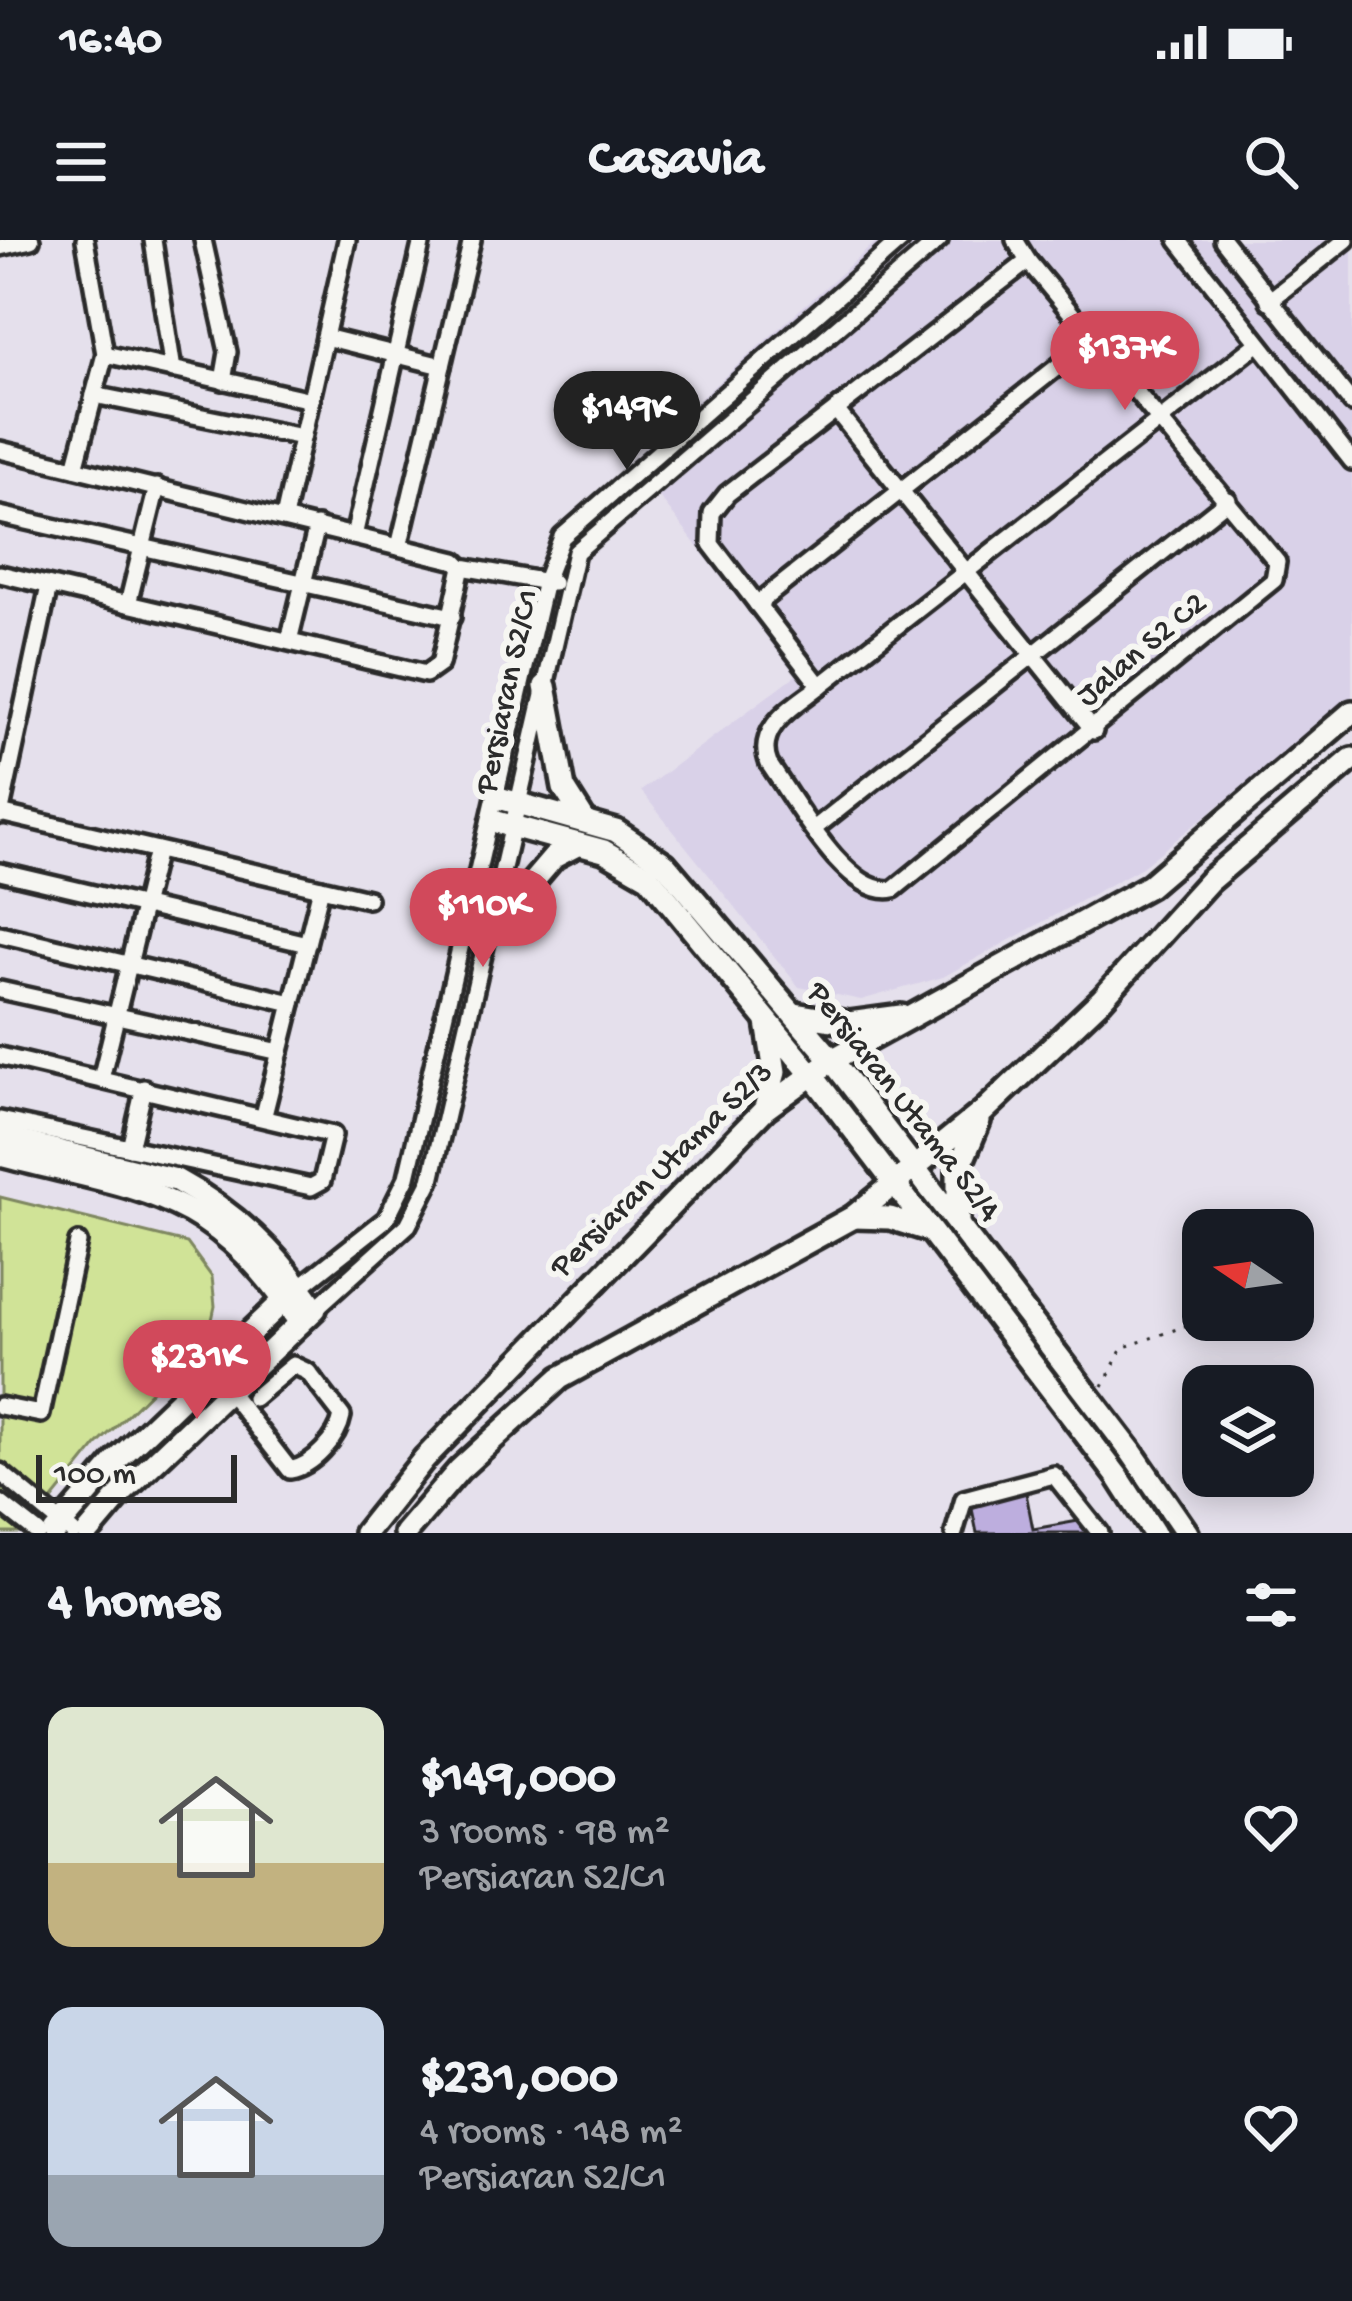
<!DOCTYPE html>
<html lang="en">
<head>
<meta charset="utf-8">
<style>
	:root { --surface:#171b24; --page:#20242c; --text:#f1f3f6; --muted:#9ea1a6; --accent:#d1495b }
	body { margin:0; font-family:"Gochi Hand",sans-serif; background:var(--page); color:var(--text); height:100vh; display:flex; flex-direction:column; font-size:45px; white-space:nowrap }
	* { box-sizing:border-box; margin:0 }
	p { font-size:39px; color:var(--muted) }
	.icon { flex:none; width:66px; height:66px; fill:none; stroke:currentColor; stroke-width:2; stroke-linecap:round; stroke-linejoin:round }
	.map { position:relative; height:1293px; overflow:hidden }
	.details { display:flex; flex-direction:column; background:var(--surface); flex:1 }
	.details>* { flex:none }
	.needle { width:78px; rotate:283deg }
	.controls { position:absolute; left:1182px; top:969px; display:grid; gap:24px }
	.controls a { display:grid; place-items:center; width:132px; height:132px; border-radius:24px; background:var(--surface); box-shadow:0 6px 30px #0003; font-size:60px }
	.scale { position:absolute; left:36px; bottom:30px; width:201px; box-sizing:border-box; padding-left:12px; border:6px solid #2b2b2b; border-top:0; font-size:33px; line-height:42px; white-space:nowrap; color:#2b2b2b; -webkit-text-stroke:9px #f6f6f2; paint-order:stroke }
	.price { position:absolute; translate:-50% -102px; padding:0 27px; border-radius:42px; background:var(--accent); color:#fff; font-size:39px; line-height:78px; filter:drop-shadow(0 3px 6px #0008) }
	.price::after { content:''; position:absolute; left:50%; top:72px; width:36px; height:27px; margin-left:-18px; background:inherit; clip-path:polygon(0 0,100% 0,50% 100%) }
	.price.on { background:#222; color:#fff }
	ul { padding:0; list-style:none }
	li { display:flex; align-items:center; gap:36px; height:300px; padding:0 48px }
	li span { display:grid; place-items:center; flex:none; width:336px; height:240px; border-radius:24px; color:#555 }
	li>.icon { margin-inline-start:auto }
	span .icon { width:144px; height:144px; fill:#fffc; stroke-width:1 }
	li b { font-size:51px }
	h2 { display:flex; justify-content:space-between; align-items:center; height:144px; padding:0 48px; font-size:51px }
	.status { display:flex; justify-content:space-between; align-items:center; height:84px; padding:0 60px; background:var(--surface); direction:ltr }
	.status svg { height:33px; fill:currentColor }
	header { display:flex; justify-content:space-between; align-items:center; height:156px; padding:0 48px; background:var(--surface); font-size:54px; font-weight:700 }
	.map>svg:first-child { display:block }
	.built { fill:#d9d1e8 }
	.green { fill:#d0e397; stroke:#7e8761; stroke-width:3 }
	.building { fill:#bdaede; stroke:#2b2b2b; stroke-width:3 }
	.lines { fill:none; stroke-linecap:round; stroke-linejoin:round }
	.minor-casing { stroke:#2b2b2b; stroke-width:24 }
	.major-casing { stroke:#2b2b2b; stroke-width:30 }
	.path { stroke:#2b2b2b; stroke-width:3; stroke-dasharray:3 9; stroke-linecap:butt }
	.minor { stroke:#f6f6f2; stroke-width:15 }
	.major { stroke:#f6f6f2; stroke-width:21 }
	.labels { text-anchor:middle; dominant-baseline:central; stroke-width:12; stroke-linejoin:round; paint-order:stroke }
	.street-label { font-size:33px; fill:#2b2b2b; stroke:#f6f6f2 }
</style>
</head>
<body>
<div class="status"><b>16:40</b><svg viewBox="0 0 49 12"><path d="M0 12V9h3v3zM5 12V6h3v6zM10 12V3h3v9zM15 12V0h3v12zM26 1h20v11H26zM47 4h2v5h-2z"/></svg></div>
<header><svg class="icon" aria-label="menu" viewBox="0 0 24 24"><path d="M4 6h16M4 12h16M4 18h16"/></svg>Casavia<svg class="icon" aria-label="search" viewBox="0 0 24 24"><circle cx="10" cy="10" r="6"/><path d="M15 15l6 6"/></svg></header>
<div class="map">
<svg width="1352" height="1293" viewBox="0 0 1352 1293">
	<rect width="100%" height="100%" fill="#e5e0ec"/>
	<filter id="ink" filterUnits="userSpaceOnUse"><feTurbulence type="fractalNoise" baseFrequency=".00833" numOctaves="2"/><feDisplacementMap in="SourceGraphic" scale="24" xChannelSelector="R" yChannelSelector="G"/><feConvolveMatrix kernelMatrix="1 2 1 2 8 2 1 2 1" color-interpolation-filters="sRGB"/></filter>
	<g filter="url(#ink)">
		<polygon class="built" points="878,0 1352,0 1352,459 1142,627 943,737 861,760 799,747 641,551 796,435 631,220"/>
		<polygon class="green" points="0,957 187,1003 212,1037 215,1066 209,1094 96,1206 26,1293 0,1293"/>
		<polygon class="building" points="1026,1253 1033,1289 1084,1280 1086,1293 977,1293 971,1264"/>
		<g class="lines">
			<defs>
				<g id="minor">
					<polyline points="153,0 173,130"/>
					<polyline points="203,0 228,112 223,141"/>
					<path d="M1015 0 1028 21 1277 322 1274 340 894 649C847 659 794 559 769 524 754 487 795 466 820 446L1256 105"/>
					<polyline points="1178,0 1352,221"/>
					<polyline points="1223,0 1352,163"/>
					<polyline points="0,7 31,0"/>
					<polyline points="1269,61 1346,0"/>
					<polyline points="325,97 442,126"/>
					<polyline points="105,114 311,160"/>
					<polyline points="94,155 302,197"/>
					<polyline points="836,170 1094,491"/>
					<polyline points="0,210 456,321 462,327"/>
					<polyline points="75,228 105,114 85,0"/>
					<polyline points="0,275 452,377"/>
					<polyline points="284,278 347,0"/>
					<polyline points="354,296 422,0"/>
					<polyline points="399,307 472,0"/>
					<polyline points="462,327 553,343"/>
					<polyline points="0,334 426,434 440,424 462,327"/>
					<polyline points="128,364 157,247"/>
					<polyline points="757,364 1094,98"/>
					<polyline points="289,401 317,286"/>
					<polyline points="820,446 711,304 712,273 727,254 1028,21"/>
					<polyline points="0,573 368,659"/>
					<polyline points="0,575 49,346"/>
					<polyline points="815,588 1228,260"/>
					<polyline points="0,632 307,704"/>
					<polyline points="0,694 292,763"/>
					<polyline points="0,750 280,812"/>
					<polyline points="0,816 333,895 322,941 311,947 0,880"/>
					<polyline points="101,839 157,610"/>
					<polyline points="264,875 321,648"/>
					<polyline points="130,908 144,848"/>
					<polyline points="300,1047 386,979 407,937 545,341 562,297 901,0"/>
					<polyline points="315,1069 408,985 431,940 576,312 939,0"/>
					<path d="M228 1150 290 1230C313 1226 338 1198 342 1176L308 1132 293 1125 254 1158"/>
					<polyline points="0,1166 41,1174 78,1002"/>
					<polyline points="0,1232 73,1293"/>
					<polyline points="0,1263 38,1293"/>
					<polyline points="954,1293 964,1259 1054,1235 1100,1293"/>
				</g>
				<g id="major">
					<polyline points="545,446 564,548 583,578"/>
					<polyline points="499,558 616,591 665,624 832,820 1130,1210 1187,1293"/>
					<polyline points="493,581 604,611 649,637 812,835 1118,1237 1154,1293"/>
					<polyline points="490,692 554,617 579,604"/>
					<polyline points="795,774 849,783 901,776"/>
					<polyline points="765,868 775,832 767,782"/>
					<path d="M0 897 176 940C235 972 277 1013 315 1069L122 1253 88 1293"/>
					<path d="M0 915C146 952 210 948 300 1083"/>
					<polyline points="853,977 890,978 928,990"/>
					<polyline points="958,983 958,931 979,881"/>
					<polyline points="54,1293 117,1220 294,1051"/>
					<polyline points="365,1293 424,1219 765,869 832,820 1149,646 1352,472"/>
					<polyline points="405,1293 459,1230 560,1138 853,977 985,870 1102,759 1209,641 1352,519"/>
				</g>
			</defs>
			<use href="#minor" class="minor-casing"/>
			<use href="#major" class="major-casing"/>
			<polyline class="path" points="1103,1146 1122,1108 1203,1080"/>
			<use href="#minor" class="minor"/>
			<use href="#major" class="major"/>
		</g>
	</g>
	<g class="labels">
		<g class="street-label">
			<text transform="translate(1143 411) rotate(-40)">Jalan S2 C2</text>
			<text transform="translate(509 452) rotate(-78)">Persiaran S2/C1</text>
			<text transform="translate(902 863) rotate(52)">Persiaran Utama S2/4</text>
			<text transform="translate(663 931) rotate(-44)">Persiaran Utama S2/3</text>
		</g>
	</g>
</svg>
<div class="controls">
<a><svg class="needle" viewBox="-14 -14 28 28"><path d="M0-13l5 13h-10z" fill="#e53935"/><path d="M0 13l5-13h-10z" fill="#9ea1a6"/></svg></a>
<a><svg class="icon" aria-label="layers" viewBox="0 0 24 24"><path d="M12 4l9 5-9 5-9-5zM3 14l9 5 9-5"/></svg></a>
</div>
<div class="scale">100 m</div>
<b class="price" style="left:1125px;top:173px">$137K</b>
<b class="price on" style="left:627px;top:233px">$149K</b>
<b class="price" style="left:483px;top:730px">$110K</b>
<b class="price" style="left:197px;top:1182px">$231K</b>
</div>
<section class="details">
<h2>4 homes<svg class="icon" aria-label="filters" viewBox="0 0 24 24"><path d="M4 7h16M4 17h16"/><circle cx="9" cy="7" r="2"/><circle cx="15" cy="17" r="2"/></svg></h2>
<ul>
<li><span style="background:linear-gradient(#dfe7d0 65%,#c2b280 0)"><svg class="icon" aria-label="home" viewBox="0 0 24 24"><path d="M3 11l9-7 9 7M6 9v11h12V9"/></svg></span><div><b>$149,000</b><p>3 rooms · 98 m²</p><p>Persiaran S2/C1</p></div><svg class="icon" aria-label="heart" viewBox="0 0 24 24"><path d="M12 20l-8-8c-3-5 5-10 8-4 3-6 11-1 8 4z"/></svg></li>
<li><span style="background:linear-gradient(#c9d6e8 70%,#9aa5b1 0)"><svg class="icon" aria-label="home" viewBox="0 0 24 24"><path d="M3 11l9-7 9 7M6 9v11h12V9"/></svg></span><div><b>$231,000</b><p>4 rooms · 148 m²</p><p>Persiaran S2/C1</p></div><svg class="icon" aria-label="heart" viewBox="0 0 24 24"><path d="M12 20l-8-8c-3-5 5-10 8-4 3-6 11-1 8 4z"/></svg></li>
</ul>
</section>
</body>
</html>
